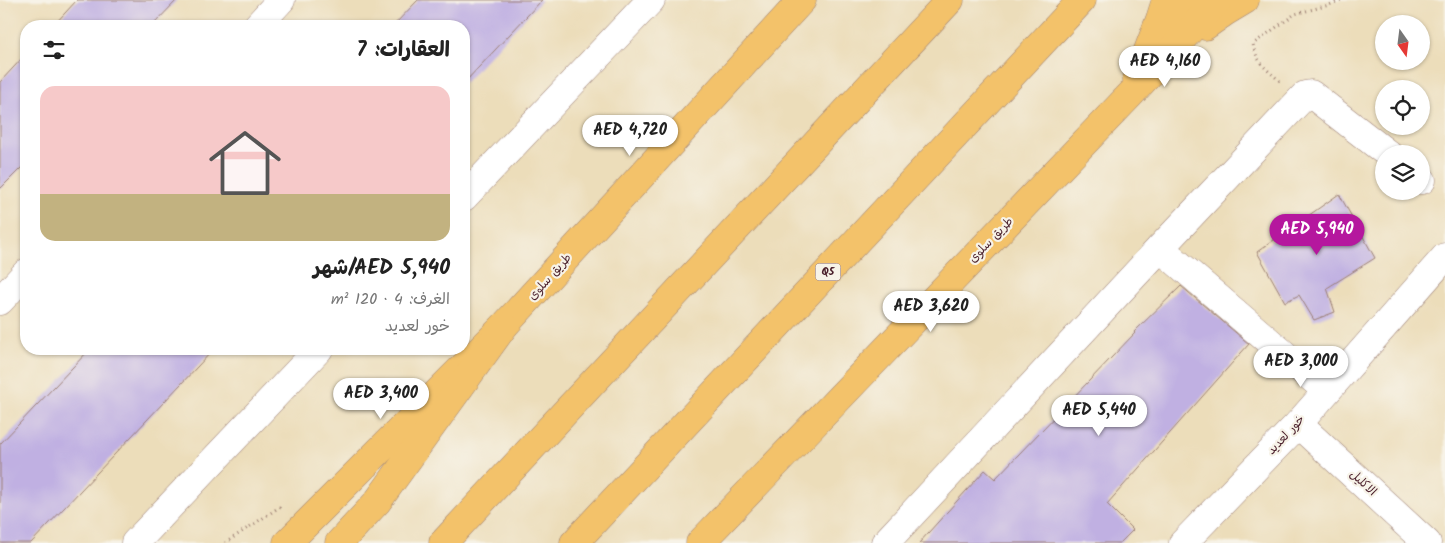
<!DOCTYPE html>
<html lang="ar">
<head>
<meta charset="utf-8">
<style>
	:root { --surface:#fff; --page:#f2f2f2; --text:#222; --muted:#767676; --accent:#b5179e }
	body { margin:0; font-family:Kalam,"Playpen Sans Arabic",sans-serif; background:var(--page); color:var(--text); direction:rtl; height:100vh; display:flex; flex-direction:column; font-size:19px; white-space:nowrap }
	* { box-sizing:border-box; margin:0 }
	p { font-size:16px; color:var(--muted) }
	.icon { flex:none; width:28px; height:28px; fill:none; stroke:currentColor; stroke-width:2; stroke-linecap:round; stroke-linejoin:round }
	.map { position:relative; flex:1; overflow:hidden; direction:ltr }
	.drawer { position:absolute; left:20px; top:20px; width:450px; height:335px; display:flex; flex-direction:column; background:var(--surface); border-radius:20px; box-shadow:0 1px 4px #0004; direction:rtl }
	.drawer>* { flex:none }
	.needle { width:32px; rotate:166deg }
	.fabs { position:absolute; left:1375px; top:15px; display:grid; gap:10px }
	.fabs a { display:grid; place-items:center; width:55px; height:55px; border-radius:50%; background:var(--surface); box-shadow:0 1px 4px #0004; font-size:25px }
	.price { position:absolute; translate:-50% -42px; padding:0 11px; border-radius:18px; background:#fff; color:#222; font-size:16px; line-height:32px; filter:drop-shadow(0 1px 2px #0008) }
	.price::after { content:''; position:absolute; left:50%; top:30px; width:15px; height:11px; margin-left:-8px; background:inherit; clip-path:polygon(0 0,100% 0,50% 100%) }
	.price.active { background:var(--accent); color:#fff }
	ul { padding:0; list-style:none }
	li { display:grid; align-content:center; gap:10px; height:265px; padding:0 20px }
	li span { display:grid; place-items:center; height:155px; border-radius:15px; color:#555 }
	li>.icon { margin-inline-start:auto }
	span .icon { width:90px; height:90px; fill:#fffc; stroke-width:1 }
	li b { font-size:21px }
	h2 { display:flex; justify-content:space-between; align-items:center; height:60px; padding:0 20px; font-size:21px }
	.map>svg:first-child { display:block }
	.building { fill:#c0b0e2 }
	.lines { fill:none; stroke-linecap:round; stroke-linejoin:round }
	.minor-casing { stroke:#9b7e72; stroke-width:29 }
	.major-casing { stroke:#9b7e72; stroke-width:29 }
	.highway-casing { stroke:#9b7e72; stroke-width:29 }
	.path { stroke:#9b7e72; stroke-width:3; stroke-dasharray:1 4; stroke-linecap:butt }
	.minor { stroke:#fff; stroke-width:28 }
	.major { stroke:#f3c26a; stroke-width:28 }
	.highway { stroke:#f3c26a; stroke-width:28 }
	.labels { text-anchor:middle; dominant-baseline:central; stroke-width:4.5; stroke-linejoin:round; paint-order:stroke }
	.shield { fill:#f7f3e8; stroke:#7e5f64; stroke-width:1 }
	.shield-label { font-size:11px; font-weight:bold; fill:#4a1f2b }
	.street-label { font-size:12px; fill:#4a1f2b; stroke:#f7f3e8 }
</style>
</head>
<body>
<div class="map">
<svg width="1445" height="543" viewBox="0 0 1445 543">
	<rect width="100%" height="100%" fill="#f7f3e8"/>
	<filter id="ink" filterUnits="userSpaceOnUse"><feTurbulence type="fractalNoise" baseFrequency=".02" numOctaves="2"/><feDisplacementMap in="SourceGraphic" scale="10" xChannelSelector="R" yChannelSelector="G"/><feConvolveMatrix kernelMatrix="1 2 1 2 8 2 1 2 1" color-interpolation-filters="sRGB"/></filter>
	<filter id="wash" filterUnits="userSpaceOnUse"><feTurbulence type="fractalNoise" baseFrequency=".0096" numOctaves="4" result="noise"/><feDisplacementMap in="SourceGraphic" scale="20" xChannelSelector="R" yChannelSelector="G"/><feGaussianBlur stdDeviation="1.12" result="paint"/><feColorMatrix in="noise" values="0 0 0 0 0 0 0 0 0 0 0 0 0 0 0 0 0 1.4 0 .05"/><feComposite in="paint" operator="in"/></filter>
	<g filter="url(#wash)">
		<rect width="100%" height="100%" fill="#ecddba"/>
		<g id="blocks">
			<g class="building">
				<polygon points="77,0 177,0 152,26 53,26"/>
				<polygon points="418,0 542,0 464,83 464,26 393,26"/>
				<polygon points="26,54 26,163 0,189 0,82"/>
				<polygon points="1339,194 1375,258 1327,288 1335,312 1314,320 1299,295 1285,302 1257,252"/>
				<polygon points="1181,286 1249,344 1107,504 1133,530 1120,543 919,543 985,470 995,479 1135,333 1134,332"/>
				<polygon points="90,349 214,349 31,543 0,543 0,444"/>
			</g>
		</g>
	</g>
	<g filter="url(#ink)">
		<use href="#blocks" fill-opacity="0" stroke="#9b7e72" stroke-width="1"/>
		<g class="lines">
			<defs>
				<g id="minor">
					<polyline points="257,26 281,0"/>
					<polyline points="1421,180 1422,180"/>
					<polyline points="464,197 651,0"/>
					<polyline points="1160,248 1327,391"/>
					<polyline points="0,301 26,273"/>
					<polyline points="1298,424 1427,543"/>
					<polyline points="135,543 319,349"/>
					<polyline points="885,543 1160,248 1305,95 1311,94 1388,154"/>
					<polyline points="1183,543 1298,424 1445,257"/>
				</g>
				<g id="major">
					<polyline points="1205,26 1225,12 1245,0"/>
					<polyline points="1173,41 1188,0"/>
					<polyline points="1137,79 1160,19 1166,0"/>
					<polyline points="287,543 504,326 802,0"/>
					<polyline points="700,543 1131,94 1218,0"/>
				</g>
				<g id="highway">
					<polyline points="339,543 377,502 504,326"/>
					<polyline points="443,543 950,0"/>
					<polyline points="574,543 1082,0"/>
				</g>
			</defs>
			<use href="#minor" class="minor-casing"/>
			<use href="#major" class="major-casing"/>
			<use href="#highway" class="highway-casing"/>
			<g class="path">
				<path d="M1280 81C1266 69 1257 63 1253 44L1295 14 1329 5 1341 0"/>
				<polyline points="225,543 281,506"/>
			</g>
			<use href="#minor" class="minor"/>
			<use href="#major" class="major"/>
			<use href="#highway" class="highway"/>
		</g>
	</g>
	<g class="labels">
		<rect class="shield" x="815.5" y="263.5" width="25" height="17" rx="4"/>
		<g class="shield-label">
			<text x="828" y="272">Q5</text>
		</g>
		<g class="street-label">
			<text transform="translate(991 240) rotate(-46)">طريق سلوى</text>
			<text transform="translate(550 277) rotate(-48)">طريق سلوى</text>
			<text transform="translate(1286 435) rotate(-47)">خور لعديد</text>
			<text transform="translate(1363 483) rotate(43)">الاكليل</text>
		</g>
	</g>
</svg>
<div class="fabs">
<a><svg class="needle" viewBox="-14 -14 28 28"><path d="M0-13l5 13h-10z" fill="#e53935"/><path d="M0 13l5-13h-10z" fill="#767676"/></svg></a>
<a><svg class="icon" aria-label="locate" viewBox="0 0 24 24"><circle cx="12" cy="12" r="6"/><path d="M12 2v4M12 18v4M2 12h4M18 12h4"/></svg></a>
<a><svg class="icon" aria-label="layers" viewBox="0 0 24 24"><path d="M12 4l9 5-9 5-9-5zM3 14l9 5 9-5"/></svg></a>
</div>
<b class="price" style="left:1165px;top:88px">AED 4,160</b>
<b class="price" style="left:630px;top:157px">AED 4,720</b>
<b class="price active" style="left:1317px;top:256px">AED 5,940</b>
<b class="price" style="left:931px;top:333px">AED 3,620</b>
<b class="price" style="left:1301px;top:388px">AED 3,000</b>
<b class="price" style="left:381px;top:420px">AED 3,400</b>
<b class="price" style="left:1099px;top:437px">AED 5,440</b>
<section class="drawer">
<h2>العقارات: 7<svg class="icon" aria-label="filters" viewBox="0 0 24 24"><path d="M4 7h16M4 17h16"/><circle cx="9" cy="7" r="2"/><circle cx="15" cy="17" r="2"/></svg></h2>
<ul>
<li><span style="background:linear-gradient(#f6c9c9 70%,#c2b280 0)"><svg class="icon" aria-label="home" viewBox="0 0 24 24"><path d="M3 11l9-7 9 7M6 9v11h12V9"/></svg></span><div><b>AED 5,940/شهر</b><p>الغرف: 4 · 120 m²</p><p>خور لعديد</p></div></li>
</ul>
</section>
</div>
</body>
</html>
